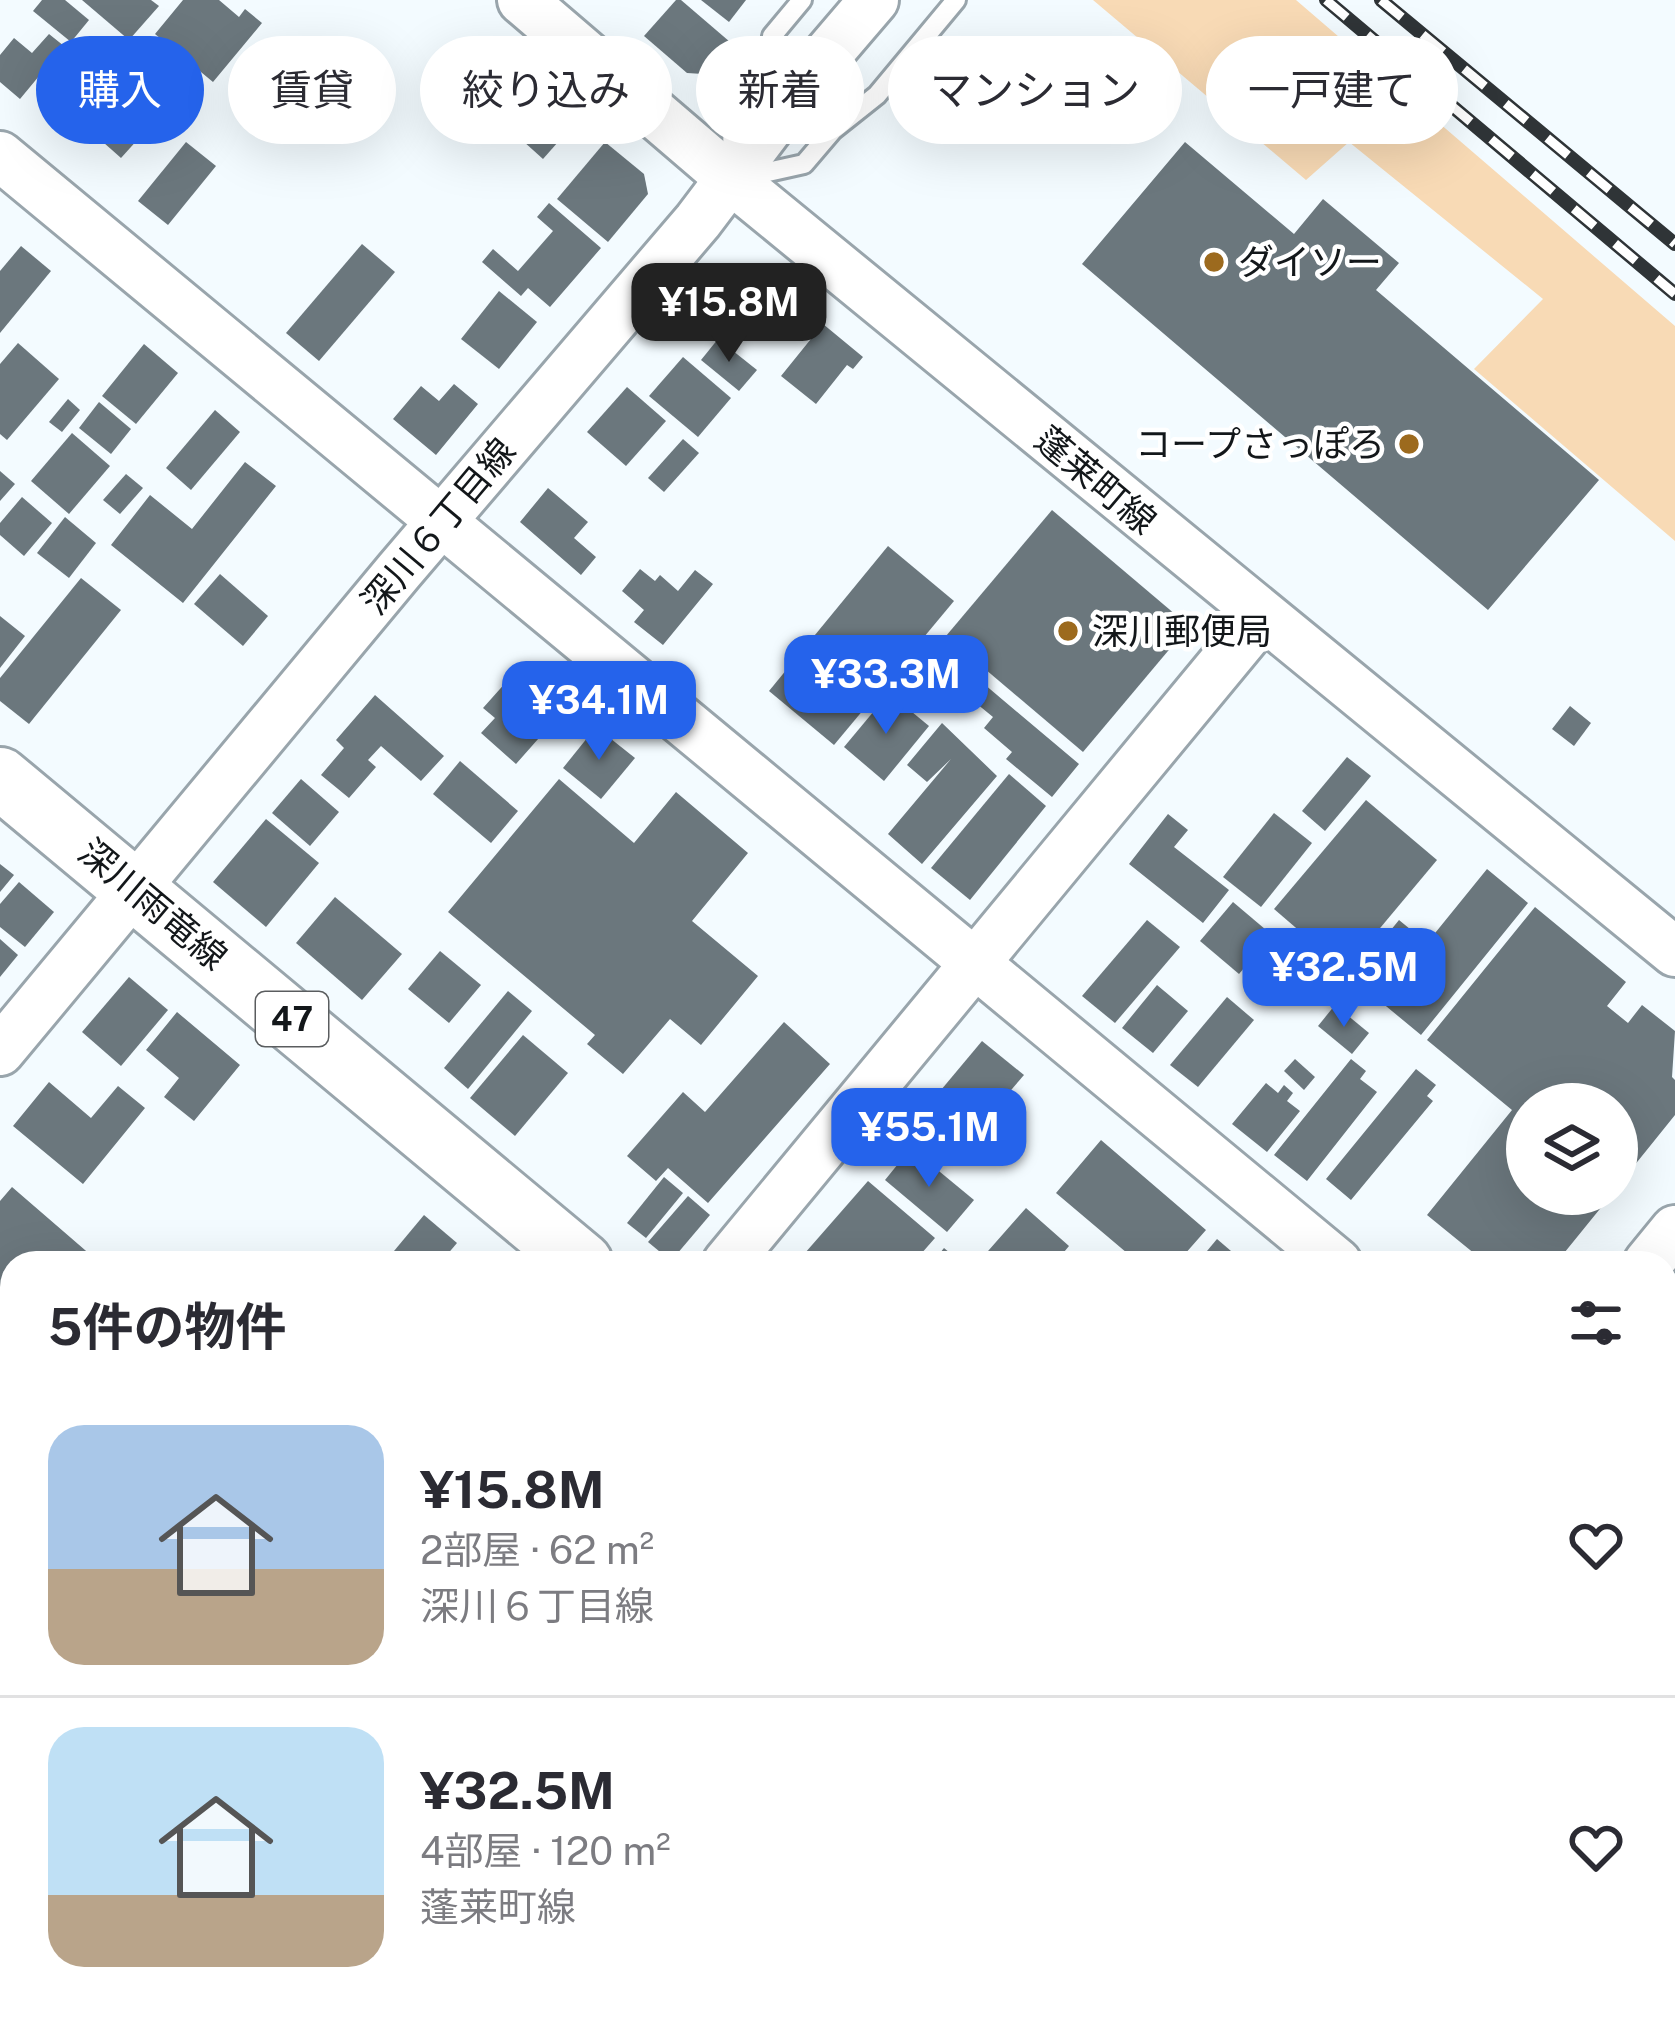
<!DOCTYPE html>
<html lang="ja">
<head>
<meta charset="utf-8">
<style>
	:root { --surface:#fff; --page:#f7f7f7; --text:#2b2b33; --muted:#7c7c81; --line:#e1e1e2; --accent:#2563eb }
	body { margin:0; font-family:"Public Sans","Noto Sans JP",sans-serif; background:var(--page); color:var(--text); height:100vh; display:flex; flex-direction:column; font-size:45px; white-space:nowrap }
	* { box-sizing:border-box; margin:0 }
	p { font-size:39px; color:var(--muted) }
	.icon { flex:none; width:66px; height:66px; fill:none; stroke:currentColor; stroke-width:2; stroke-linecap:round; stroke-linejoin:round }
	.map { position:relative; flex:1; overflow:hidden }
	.side { position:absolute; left:0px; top:1251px; width:1677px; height:771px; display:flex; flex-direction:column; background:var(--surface); border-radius:36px 36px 0 0; box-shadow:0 12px 48px #0002 }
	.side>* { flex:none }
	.hud { position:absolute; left:36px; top:36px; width:1605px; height:108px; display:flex; gap:24px }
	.tools { position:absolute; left:1506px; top:1083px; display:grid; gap:24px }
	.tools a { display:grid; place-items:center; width:132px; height:132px; border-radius:50%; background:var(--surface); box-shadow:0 12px 48px #0002; font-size:60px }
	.price { position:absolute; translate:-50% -102px; padding:0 27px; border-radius:24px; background:var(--accent); color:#fff; font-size:39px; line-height:78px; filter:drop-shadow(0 3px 6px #0008) }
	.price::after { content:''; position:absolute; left:50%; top:72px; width:36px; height:27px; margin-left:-18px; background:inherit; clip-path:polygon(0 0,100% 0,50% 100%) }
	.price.current { background:#222; color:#fff }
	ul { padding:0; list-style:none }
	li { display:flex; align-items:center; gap:36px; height:300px; padding:0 48px }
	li+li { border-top:3px solid var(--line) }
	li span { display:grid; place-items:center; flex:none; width:336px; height:240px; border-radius:36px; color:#555 }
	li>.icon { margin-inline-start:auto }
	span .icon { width:144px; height:144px; fill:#fffc; stroke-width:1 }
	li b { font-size:51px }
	h2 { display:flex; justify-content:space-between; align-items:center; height:144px; padding:0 48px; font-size:51px }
	.chip { padding:0 42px; border-radius:54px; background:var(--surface); box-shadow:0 12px 48px #0002; font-size:42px; line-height:108px }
	.chip.current { background:var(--accent); color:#fff }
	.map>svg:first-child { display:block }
	.green { fill:#f8dab5 }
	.building { fill:#6b777d }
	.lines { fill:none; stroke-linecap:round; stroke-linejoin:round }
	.service-casing { stroke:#99a5ac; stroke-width:24 }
	.tertiary-casing { stroke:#99a5ac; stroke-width:54 }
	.primary-casing { stroke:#99a5ac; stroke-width:66 }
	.service { stroke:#fff; stroke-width:18 }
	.tertiary { stroke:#fff; stroke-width:48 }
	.primary { stroke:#fff; stroke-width:60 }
	.rail-casing { stroke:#2f3437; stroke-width:14 }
	.rail { stroke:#fff; stroke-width:9; stroke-dasharray:27; stroke-linecap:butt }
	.poi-dot { fill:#9c6a1e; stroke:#fff; stroke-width:4.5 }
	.labels { text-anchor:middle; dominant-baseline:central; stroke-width:9; stroke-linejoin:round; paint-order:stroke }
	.shield { fill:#fff; stroke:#5a5d5f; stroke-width:3 }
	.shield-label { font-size:33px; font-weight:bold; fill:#13171a }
	.poi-label { font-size:36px; fill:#13171a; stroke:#fff; text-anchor:start }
	.street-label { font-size:36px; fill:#13171a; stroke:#fff }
</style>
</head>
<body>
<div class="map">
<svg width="1675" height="2021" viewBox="0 0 1675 2021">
	<rect width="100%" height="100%" fill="#f3fbff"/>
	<polygon class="green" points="1093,0 1296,0 1675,326 1675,541 1474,369 1543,299 1349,142 1306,180"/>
	<g class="building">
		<polygon points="42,0 65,0 89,20 71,42 33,11"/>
		<polygon points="82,0 151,0 159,6 129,40"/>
		<polygon points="183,0 219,0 239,17 245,9 262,23 213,82 155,34"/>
		<polygon points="676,0 681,0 730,42 703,74 687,73 644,36"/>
		<polygon points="701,0 746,0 729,22"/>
		<polygon points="49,34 64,46 20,99 0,82 0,55 14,38 32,53"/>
		<polygon points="511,59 538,82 506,121 485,103 479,110 472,105"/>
		<polygon points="105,87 149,127 121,158 77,119"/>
		<polygon points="550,89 581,116 543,159 513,132"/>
		<polygon points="186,142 216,166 168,225 138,201"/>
		<polygon points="605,142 644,174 648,194 608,242 557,199"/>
		<polygon points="1185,142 1294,234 1323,199 1399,263 1376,290 1599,480 1488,610 1082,264"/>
		<polygon points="549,203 601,248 550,307 528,288 521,296 482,262 493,249 518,271 553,231 537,217"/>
		<polygon points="362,244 395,272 319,361 286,333"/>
		<polygon points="21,246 51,271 0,333 0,271"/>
		<polygon points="734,265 757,265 802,302 770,341 711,292"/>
		<polygon points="499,291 537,322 499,369 461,339"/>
		<polygon points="823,324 863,357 853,369 847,365 816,404 781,376"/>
		<polygon points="718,339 757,370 739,391 701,360"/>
		<polygon points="18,343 59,379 7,440 0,434 0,364"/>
		<polygon points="144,344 178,373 136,424 102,396"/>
		<polygon points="683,357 731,398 698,437 649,396"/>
		<polygon points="454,384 478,404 436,455 393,419 421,386 439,401"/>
		<polygon points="627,387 666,421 626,466 587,432"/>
		<polygon points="68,399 80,410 62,432 49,422"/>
		<polygon points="99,402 131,429 111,454 79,428"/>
		<polygon points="215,410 240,432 191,490 166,468"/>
		<polygon points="72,433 110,466 69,514 31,481"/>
		<polygon points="683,439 699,453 664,492 648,478"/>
		<polygon points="245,462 276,486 183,603 111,545 150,495 192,529"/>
		<polygon points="0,471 15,484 0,501"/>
		<polygon points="126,474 143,488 120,514 103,500"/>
		<polygon points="548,488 588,522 574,538 596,557 581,575 520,522"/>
		<polygon points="22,497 52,523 24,556 0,535 0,523"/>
		<polygon points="1052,510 1189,626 1083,752 946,636"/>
		<polygon points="65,517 96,543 69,578 37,553"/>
		<polygon points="888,546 954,601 834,745 769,691"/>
		<polygon points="640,569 655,581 660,575 678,591 695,570 713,584 663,645 634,622 644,610 622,591"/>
		<polygon points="220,574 268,616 243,646 194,604"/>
		<polygon points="81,578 121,610 29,724 0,701 0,678"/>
		<polygon points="0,616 25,636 0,668"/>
		<polygon points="523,663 569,704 516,764 481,733 495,718 483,708"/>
		<polygon points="984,684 1079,764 1052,797 1006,759 1012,752 984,728 993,717 971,699"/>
		<polygon points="889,693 929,726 884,781 844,747"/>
		<polygon points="375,695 444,756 421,781 381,746 368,760 376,767 349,798 321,775 344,748 336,740"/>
		<polygon points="1570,706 1591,723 1574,746 1552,729"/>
		<polygon points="942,723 997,776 922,864 888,834 951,759 927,782 907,765"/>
		<polygon points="596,727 635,758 601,799 563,768"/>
		<polygon points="1347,757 1371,776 1325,831 1302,811"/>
		<polygon points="460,761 518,811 491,843 433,794"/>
		<polygon points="1009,774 1046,806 970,900 931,868"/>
		<polygon points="301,779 339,812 310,846 272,813"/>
		<polygon points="559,779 634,843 676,792 748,853 692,921 758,976 701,1045 670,1019 623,1074 587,1044 595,1035 448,912"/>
		<polygon points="1366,800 1437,860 1345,970 1274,909"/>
		<polygon points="1274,813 1312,843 1261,907 1223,877"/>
		<polygon points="1168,814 1188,830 1174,847 1229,890 1203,923 1129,864"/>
		<polygon points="266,819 319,863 266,927 213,882"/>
		<polygon points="0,864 14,875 0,892"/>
		<polygon points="1487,869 1528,903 1421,1035 1352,978 1399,920 1427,943"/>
		<polygon points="19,882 54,912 25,947 0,927 0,904"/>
		<polygon points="335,897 402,954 362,1000 296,943"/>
		<polygon points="1233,902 1272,935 1239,974 1200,941"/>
		<polygon points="1535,907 1626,982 1607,1006 1628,1023 1642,1005 1675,1031 1672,1077 1675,1080 1675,1115 1617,1187 1617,1104 1527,1104 1527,1194 1612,1194 1556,1263 1486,1263 1427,1215 1512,1110 1427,1040"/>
		<polygon points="1147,920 1180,947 1115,1023 1082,996"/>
		<polygon points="1283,934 1303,951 1288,969 1268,953"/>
		<polygon points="0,939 18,955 0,977"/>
		<polygon points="440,951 481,985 449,1023 408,989"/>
		<polygon points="129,977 168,1010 121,1066 82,1032"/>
		<polygon points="1157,985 1188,1011 1153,1053 1122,1028"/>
		<polygon points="508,991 532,1011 468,1089 444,1068"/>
		<polygon points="1227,997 1254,1020 1198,1087 1170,1065"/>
		<polygon points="1335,1005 1369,1033 1352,1054 1318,1026"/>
		<polygon points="177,1012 240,1065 194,1121 164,1097 179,1078 146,1050"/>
		<polygon points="784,1022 830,1064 708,1203 668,1168 656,1181 627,1156 683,1092 705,1112"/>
		<polygon points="523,1035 568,1073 515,1136 470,1098"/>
		<polygon points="982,1041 1024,1075 982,1124 941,1090"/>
		<polygon points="1295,1059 1315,1077 1304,1090 1284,1071"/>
		<polygon points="1351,1059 1366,1071 1360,1079 1377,1092 1307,1181 1274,1155"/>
		<polygon points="1416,1069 1436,1085 1427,1096 1433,1101 1351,1200 1326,1179"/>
		<polygon points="49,1082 91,1118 118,1086 145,1108 83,1184 13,1126"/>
		<polygon points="1266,1083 1278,1093 1284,1085 1293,1093 1287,1101 1300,1111 1267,1152 1232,1124"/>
		<polygon points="944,1109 972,1133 946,1165 918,1140"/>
		<polygon points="1101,1140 1206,1230 1177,1263 1119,1263 1127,1253 1056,1193"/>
		<polygon points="911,1148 974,1200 947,1232 885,1180"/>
		<polygon points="664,1177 683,1193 646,1238 627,1223"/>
		<polygon points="868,1181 935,1238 913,1263 891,1263 881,1254 873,1263 817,1263 805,1253"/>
		<polygon points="12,1187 100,1263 12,1263 12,1338 0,1328 0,1201"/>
		<polygon points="688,1196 710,1215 671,1261 648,1242"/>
		<polygon points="1026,1208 1069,1246 1055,1263 1014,1263 1006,1256 1000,1263 985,1263 981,1259"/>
		<polygon points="424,1215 457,1243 440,1263 384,1263"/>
		<polygon points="1217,1239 1245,1263 1197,1263"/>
		<polygon points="944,1248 962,1263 932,1263"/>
		<polygon points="252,1251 268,1263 242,1263"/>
		<polygon points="1448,1254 1464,1257 1470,1263 1436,1263"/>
		<polygon points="1669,1355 1675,1360 1672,1410 1675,1429 1665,1441 1665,1360"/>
		<polygon points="1675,1440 1675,1479 1665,1471 1665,1453"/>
		<polygon points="0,1489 12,1499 12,1601 0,1591"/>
		<polygon points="1665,1606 1675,1615 1675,1657 1665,1668"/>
		<polygon points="1675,1670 1675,1737 1665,1749 1665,1682"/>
		<polygon points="1675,1769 1675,1801 1665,1813 1665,1781"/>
		<polygon points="1675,1889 1675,2021 1591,2021 1578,2010 1665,2010 1665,1902"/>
		<polygon points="425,2010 450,2010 464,2021 417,2021"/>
		<polygon points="546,2010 638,2010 652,2021 537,2021"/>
		<polygon points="826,2010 894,2010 907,2021 826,2021 821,2017"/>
		<polygon points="1131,2010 1176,2010 1173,2014 1182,2021 1122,2021"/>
		<polygon points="1252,2010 1310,2010 1301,2021 1247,2021 1244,2019"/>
		<polygon points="1319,2010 1374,2010 1365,2021 1310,2021"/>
	</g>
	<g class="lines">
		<defs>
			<g id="service">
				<polyline points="732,156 733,107 770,66 772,36 802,0"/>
				<polyline points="741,178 804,164 833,130 877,95 956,0"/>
				<polyline points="0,1738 12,1723"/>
				<polyline points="0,1894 12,1909"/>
				<polyline points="0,1995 12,2005"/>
				<polyline points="18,2010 31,2021"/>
				<polyline points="63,2010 69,2021"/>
			</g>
			<g id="tertiary">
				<polyline points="522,0 732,180 1675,952"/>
				<polyline points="0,156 1337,1263"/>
				<polyline points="0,1051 399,571 698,221 797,90 874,0"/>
				<polyline points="727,1263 1262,616"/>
				<polyline points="1648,1263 1675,1230"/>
				<polyline points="0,1405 12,1415"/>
				<polyline points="1665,1537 1675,1545"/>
				<polyline points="736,2010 749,2021"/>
				<polyline points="137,2021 145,2010"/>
				<polyline points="1027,2021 1036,2010"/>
			</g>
			<g id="primary">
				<polyline points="0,778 582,1263"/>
				<polyline points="1485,2010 1499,2021"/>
			</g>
		</defs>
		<use href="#service" class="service-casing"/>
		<use href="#tertiary" class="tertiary-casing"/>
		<use href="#primary" class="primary-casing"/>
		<use href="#service" class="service"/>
		<use href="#tertiary" class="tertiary"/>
		<use href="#primary" class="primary"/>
		<defs>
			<g id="rail">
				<polyline points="1326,0 1675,294"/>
				<polyline points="1381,0 1675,244"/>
			</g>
		</defs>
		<use href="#rail" class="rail-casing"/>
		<use href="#rail" class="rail"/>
	</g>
	<g class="poi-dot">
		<circle cx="1214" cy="262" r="12"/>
		<circle cx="1409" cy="444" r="12"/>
		<circle cx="1068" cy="631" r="12"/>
	</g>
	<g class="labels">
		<rect class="shield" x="256" y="992" width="72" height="54" rx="9"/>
		<g class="shield-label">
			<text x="292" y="1019">47</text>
		</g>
		<g class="poi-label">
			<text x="1238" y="262">ダイソー</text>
			<text x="1385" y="444" text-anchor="end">コープさっぽろ</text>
			<text x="1092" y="631">深川郵便局</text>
		</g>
		<g class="street-label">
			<text transform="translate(1096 480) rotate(40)">蓬莱町線</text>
			<text transform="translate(438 526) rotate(-50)">深川６丁目線</text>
			<text transform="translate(153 904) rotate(40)">深川雨竜線</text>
		</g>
	</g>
</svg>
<div class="tools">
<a><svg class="icon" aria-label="layers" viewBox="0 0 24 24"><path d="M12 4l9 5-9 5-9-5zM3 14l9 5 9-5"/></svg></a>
</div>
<b class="price current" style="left:729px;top:365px">¥15.8M</b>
<b class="price" style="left:886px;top:737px">¥33.3M</b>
<b class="price" style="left:599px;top:763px">¥34.1M</b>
<b class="price" style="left:1344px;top:1030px">¥32.5M</b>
<b class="price" style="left:929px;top:1190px">¥55.1M</b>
<div class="hud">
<a class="chip current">購入</a>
<a class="chip">賃貸</a>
<a class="chip">絞り込み</a>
<a class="chip">新着</a>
<a class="chip">マンション</a>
<a class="chip">一戸建て</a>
</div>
<section class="side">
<h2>5件の物件<svg class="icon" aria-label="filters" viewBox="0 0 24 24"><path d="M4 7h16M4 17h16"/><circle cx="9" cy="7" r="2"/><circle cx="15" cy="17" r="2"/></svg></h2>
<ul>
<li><span style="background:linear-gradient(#a9c7e8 60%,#b9a48a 0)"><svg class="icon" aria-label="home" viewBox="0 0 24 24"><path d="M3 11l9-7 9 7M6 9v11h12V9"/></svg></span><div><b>¥15.8M</b><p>2部屋 · 62 m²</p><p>深川６丁目線</p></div><svg class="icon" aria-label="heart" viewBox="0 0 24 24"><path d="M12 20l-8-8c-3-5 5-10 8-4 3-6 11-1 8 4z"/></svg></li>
<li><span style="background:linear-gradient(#bfe0f5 70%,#b9a48a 0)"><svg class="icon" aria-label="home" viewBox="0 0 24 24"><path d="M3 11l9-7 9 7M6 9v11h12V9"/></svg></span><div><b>¥32.5M</b><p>4部屋 · 120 m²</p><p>蓬莱町線</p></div><svg class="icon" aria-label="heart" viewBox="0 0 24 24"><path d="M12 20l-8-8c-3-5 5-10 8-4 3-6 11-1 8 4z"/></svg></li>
</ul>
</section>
</div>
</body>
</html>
